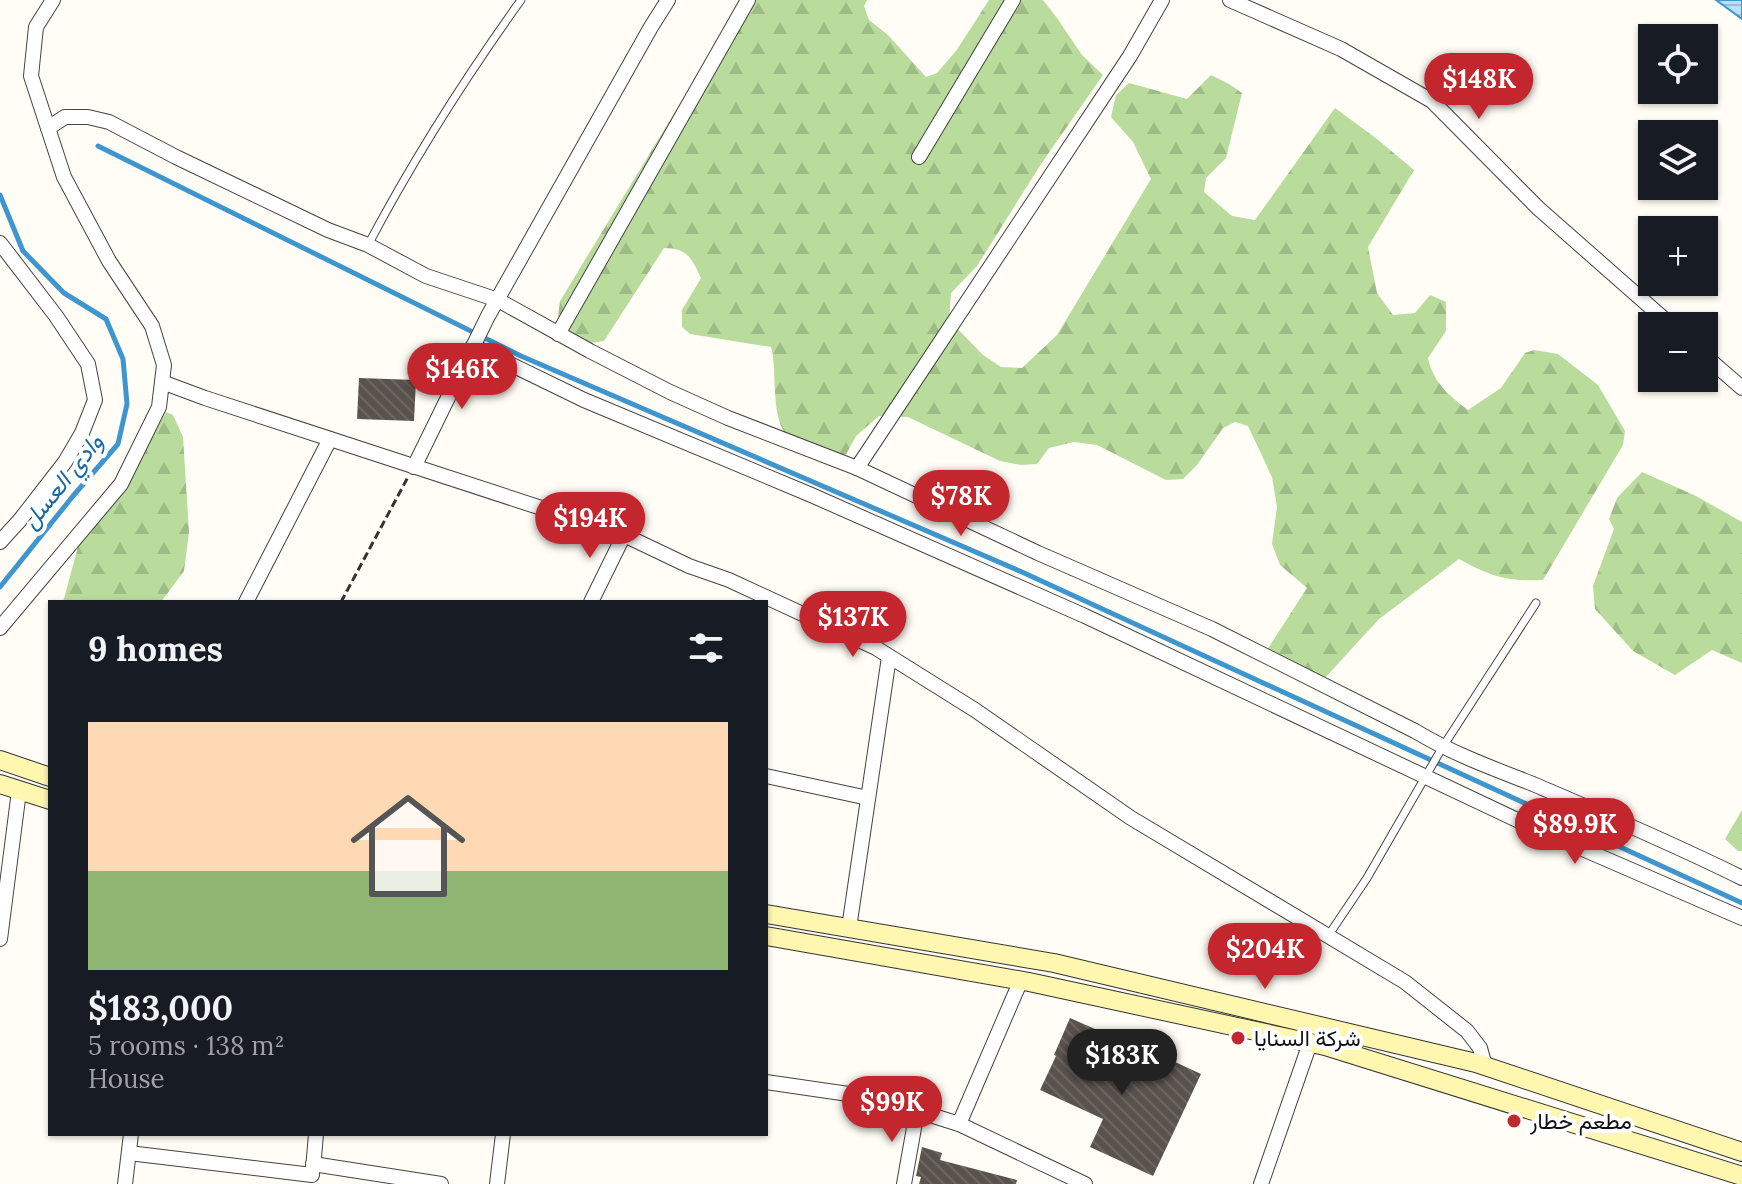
<!DOCTYPE html>
<html lang="en">
<head>
<meta charset="utf-8">
<style>
	:root { --surface:#171b24; --page:#20242c; --text:#f1f3f6; --muted:#9ea1a6; --accent:#c4262e }
	body { margin:0; font-family:Lora,Vazirmatn,serif; background:var(--page); color:var(--text); height:100vh; display:flex; flex-direction:column; font-size:30px; white-space:nowrap }
	* { box-sizing:border-box; margin:0 }
	p { font-size:26px; color:var(--muted) }
	.icon { flex:none; width:44px; height:44px; fill:none; stroke:currentColor; stroke-width:2; stroke-linecap:round; stroke-linejoin:round }
	.map { position:relative; flex:1; overflow:hidden }
	.panel { position:absolute; left:48px; top:600px; width:720px; height:536px; display:flex; flex-direction:column; background:var(--surface); border-radius:0px; box-shadow:0 2px 6px #0004 }
	.panel>* { flex:none }
	.controls { position:absolute; left:1638px; top:24px; display:grid; gap:16px }
	.controls a { display:grid; place-items:center; width:80px; height:80px; border-radius:0px; background:var(--surface); box-shadow:0 2px 6px #0004; font-size:40px }
	.price { position:absolute; translate:-50% -68px; padding:0 18px; border-radius:28px; background:var(--accent); color:#fff; font-size:26px; line-height:52px; filter:drop-shadow(0 2px 4px #0008) }
	.price::after { content:''; position:absolute; left:50%; top:48px; width:24px; height:18px; margin-left:-12px; background:inherit; clip-path:polygon(0 0,100% 0,50% 100%) }
	.price.current { background:#222; color:#fff }
	ul { padding:0; list-style:none }
	li { display:grid; align-content:center; gap:16px; height:424px; padding:0 40px }
	li span { display:grid; place-items:center; height:248px; border-radius:0px; color:#555 }
	li>.icon { margin-inline-start:auto }
	span .icon { width:144px; height:144px; fill:#fffc; stroke-width:1 }
	li b { font-size:34px }
	h2 { display:flex; justify-content:space-between; align-items:center; height:96px; padding:0 40px; font-size:34px }
	.map>svg:first-child { display:block }
	.forest { fill:url(#forest-firs) }
	.water { fill:url(#water-rules); stroke:#3f96cf; stroke-width:2 }
	.lines { fill:none; stroke-linecap:round; stroke-linejoin:round }
	.stream { stroke:#3f96cf; stroke-width:5 }
	.building { fill:url(#building-back-hatch) }
	.service-casing { stroke:#444; stroke-width:9 }
	.minor-casing { stroke:#444; stroke-width:16 }
	.secondary-casing { stroke:#333; stroke-width:20 }
	.path { stroke:#333; stroke-width:3; stroke-dasharray:8 4; stroke-linecap:butt }
	.service { stroke:#fff; stroke-width:7 }
	.minor { stroke:#fff; stroke-width:14 }
	.secondary { stroke:#fff6b0; stroke-width:18 }
	.poi-dot { fill:#c4262e; stroke:#fff; stroke-width:3 }
	.labels { text-anchor:middle; dominant-baseline:central; stroke-width:8; stroke-linejoin:round; paint-order:stroke }
	.poi-label { font-size:22px; fill:#111; stroke:#fff; text-anchor:start }
	.water-label { font-size:24px; font-style:italic; fill:#1768a6; stroke:#fff }
</style>
</head>
<body>
<div class="map">
<svg width="1742" height="1184" viewBox="0 0 1742 1184">
	<defs>
		<pattern id="forest-firs" width="22" height="20" patternUnits="userSpaceOnUse" patternTransform="scale(2)"><rect width="22" height="20" fill="#b9dc9c"/><path d="M5 1l3.5 6h-7zM16 11l3.5 6h-7z" fill="#9ebc85"/></pattern>
		<pattern id="water-rules" width="6" height="5" patternUnits="userSpaceOnUse" patternTransform="scale(2)"><rect width="6" height="5" fill="#b9e0f7"/><path d="M0 2.5h6" fill="none" stroke="#9ebfd3"/></pattern>
		<pattern id="building-back-hatch" width="6" height="6" patternUnits="userSpaceOnUse" patternTransform="scale(2)"><rect width="6" height="6" fill="#5a524d"/><path d="M-1 5l2 2M0 0l6 6M5-1l2 2" fill="none" stroke="#6d6662"/></pattern>
	</defs>
	<rect width="100%" height="100%" fill="#fffdf5"/>
	<g class="forest">
		<path d="M739 0H867L864 6 869 20 888 35 926 77 937 73 956 51 989 0H1043L1057 18 1082 55 1103 75 1041 164 977 266 951 293 949 320 983 355 1001 367 1022 368 1057 335 1151 179 1133 142 1111 117 1116 95 1129 83 1187 99 1211 75 1229 84 1242 93 1226 158 1206 178 1204 192 1232 216 1255 220 1335 108 1377 139 1414 170 1368 247 1377 293 1393 315 1415 313 1430 295 1446 302V331L1428 358C1433 382 1449 396 1468 410L1501 388 1525 353 1534 350 1558 354 1598 385 1625 431 1623 445 1543 580C1507 582 1490 576 1459 559L1379 619 1324 679 1267 650 1307 588 1280 565 1272 544 1277 507 1272 477 1248 426 1235 422 1223 428 1197 465 1183 479 1166 480 1097 445 1074 442 1049 448 1037 464 1021 465 1000 461 908 417 879 416 856 436 843 460C830 454 801 445 790 438 769 422 778 370 771 347L690 334 682 327V310L701 278C692 259 688 248 664 248L604 341 590 343 563 332 558 316 560 301 712 51Z"/>
		<polygon points="166,412 173,415 183,437 189,532 184,571 161,602 63,602 78,547 122,491"/>
		<polygon points="1642,472 1696,496 1742,522 1742,663 1712,650 1675,675 1633,651 1595,609 1593,586 1614,529 1609,519 1617,498"/>
		<polygon points="1742,810 1742,851 1738,851 1725,839"/>
	</g>
	<polygon class="water" points="1716,0 1742,0 1742,19"/>
	<g class="lines">
		<g class="stream">
			<polyline points="98,146 521,356 1022,572 1742,903"/>
			<polyline points="0,195 23,251 64,293 106,319 123,359 127,404 118,444 73,496 0,587"/>
		</g>
	</g>
	<g class="building">
		<polygon points="359,378 416,380 414,421 357,419"/>
		<polygon points="1070,1018 1104,1033 1089,1067 1127,1084 1143,1047 1201,1074 1153,1176 1090,1147 1103,1119 1040,1090 1056,1056 1054,1055"/>
		<polygon points="922,1147 942,1153 940,1160 1017,1180 1016,1184 919,1184 921,1177 916,1176"/>
	</g>
	<g class="lines">
		<defs>
			<g id="service">
				<path d="M368 245C413 160 465 78 521 0"/>
				<polyline points="1328,936 1367,878 1442,748 1536,603"/>
			</g>
			<g id="minor">
				<polyline points="1230,0 1341,49 1432,101 1538,208 1672,326"/>
				<path d="M48 128 65 117H88L109 122 176 157 328 230 368 245 426 276 498 300 590 351 670 392 728 418 857 468 1038 553 1212 629 1415 731C1453 754 1492 768 1533 784 1603 814 1674 844 1742 878"/>
				<polyline points="919,157 1013,0"/>
				<polyline points="0,243 56,316 88,364 95,400 82,433 65,462 20,520 0,542"/>
				<polyline points="558,334 748,0"/>
				<polyline points="473,346 584,400 809,494 1085,616 1532,827 1742,918"/>
				<polyline points="1704,355 1742,388"/>
				<polyline points="162,382 205,398 624,535 689,566 729,580 876,648 975,710 1131,818 1405,982 1467,1031 1480,1048 1485,1066"/>
				<polyline points="414,467 488,316 651,27 668,0"/>
				<polyline points="857,468 1130,56 1162,0"/>
				<polyline points="246,602 330,439"/>
				<polyline points="591,602 624,535"/>
				<polyline points="0,628 121,484 159,407 164,365 152,326 109,261 64,177 31,76 36,27 53,0"/>
				<polyline points="766,776 868,798"/>
				<polyline points="849,928 889,657"/>
				<polyline points="0,939 19,791"/>
				<polyline points="766,1082 876,1098 905,1107 959,1124 1085,1184"/>
				<polyline points="959,1124 1021,980"/>
				<polyline points="129,1153 312,1175"/>
				<polyline points="313,1164 441,1184"/>
				<polyline points="313,1169 316,1134"/>
				<polyline points="125,1184 131,1134"/>
				<polyline points="497,1184 503,1134"/>
				<polyline points="904,1184 917,1111"/>
				<polyline points="1261,1184 1310,1043"/>
			</g>
			<g id="secondary">
				<polyline points="0,760 50,777"/>
				<polyline points="0,784 50,800"/>
				<polyline points="766,914 1054,963 1476,1063 1742,1152"/>
				<polyline points="766,936 1029,982 1325,1046 1742,1176"/>
			</g>
		</defs>
		<use href="#service" class="service-casing"/>
		<use href="#minor" class="minor-casing"/>
		<use href="#secondary" class="secondary-casing"/>
		<polyline class="path" points="341,602 408,477"/>
		<use href="#service" class="service"/>
		<use href="#minor" class="minor"/>
		<use href="#secondary" class="secondary"/>
	</g>
	<g class="poi-dot">
		<circle cx="1238" cy="1038" r="8"/>
		<circle cx="1514" cy="1121" r="8"/>
	</g>
	<g class="labels">
		<g class="poi-label">
			<text x="1254" y="1038">شركة السنايا</text>
			<text x="1530" y="1121">مطعم خطار</text>
		</g>
		<g class="water-label">
			<text transform="translate(62 481) rotate(-51)">وادي العسل</text>
		</g>
	</g>
</svg>
<div class="controls">
<a><svg class="icon" aria-label="locate" viewBox="0 0 24 24"><circle cx="12" cy="12" r="6"/><path d="M12 2v4M12 18v4M2 12h4M18 12h4"/></svg></a>
<a><svg class="icon" aria-label="layers" viewBox="0 0 24 24"><path d="M12 4l9 5-9 5-9-5zM3 14l9 5 9-5"/></svg></a>
<a>+</a>
<a>−</a>
</div>
<b class="price" style="left:1479px;top:121px">$148K</b>
<b class="price" style="left:462px;top:411px">$146K</b>
<b class="price" style="left:961px;top:538px">$78K</b>
<b class="price" style="left:590px;top:560px">$194K</b>
<b class="price" style="left:853px;top:659px">$137K</b>
<b class="price" style="left:1575px;top:866px">$89.9K</b>
<b class="price" style="left:1265px;top:991px">$204K</b>
<b class="price current" style="left:1122px;top:1097px">$183K</b>
<b class="price" style="left:892px;top:1144px">$99K</b>
<section class="panel">
<h2>9 homes<svg class="icon" aria-label="filters" viewBox="0 0 24 24"><path d="M4 7h16M4 17h16"/><circle cx="9" cy="7" r="2"/><circle cx="15" cy="17" r="2"/></svg></h2>
<ul>
<li><span style="background:linear-gradient(#ffd9b3 60%,#8fb573 0)"><svg class="icon" aria-label="home" viewBox="0 0 24 24"><path d="M3 11l9-7 9 7M6 9v11h12V9"/></svg></span><div><b>$183,000</b><p>5 rooms · 138 m²</p><p>House</p></div></li>
</ul>
</section>
</div>
</body>
</html>
